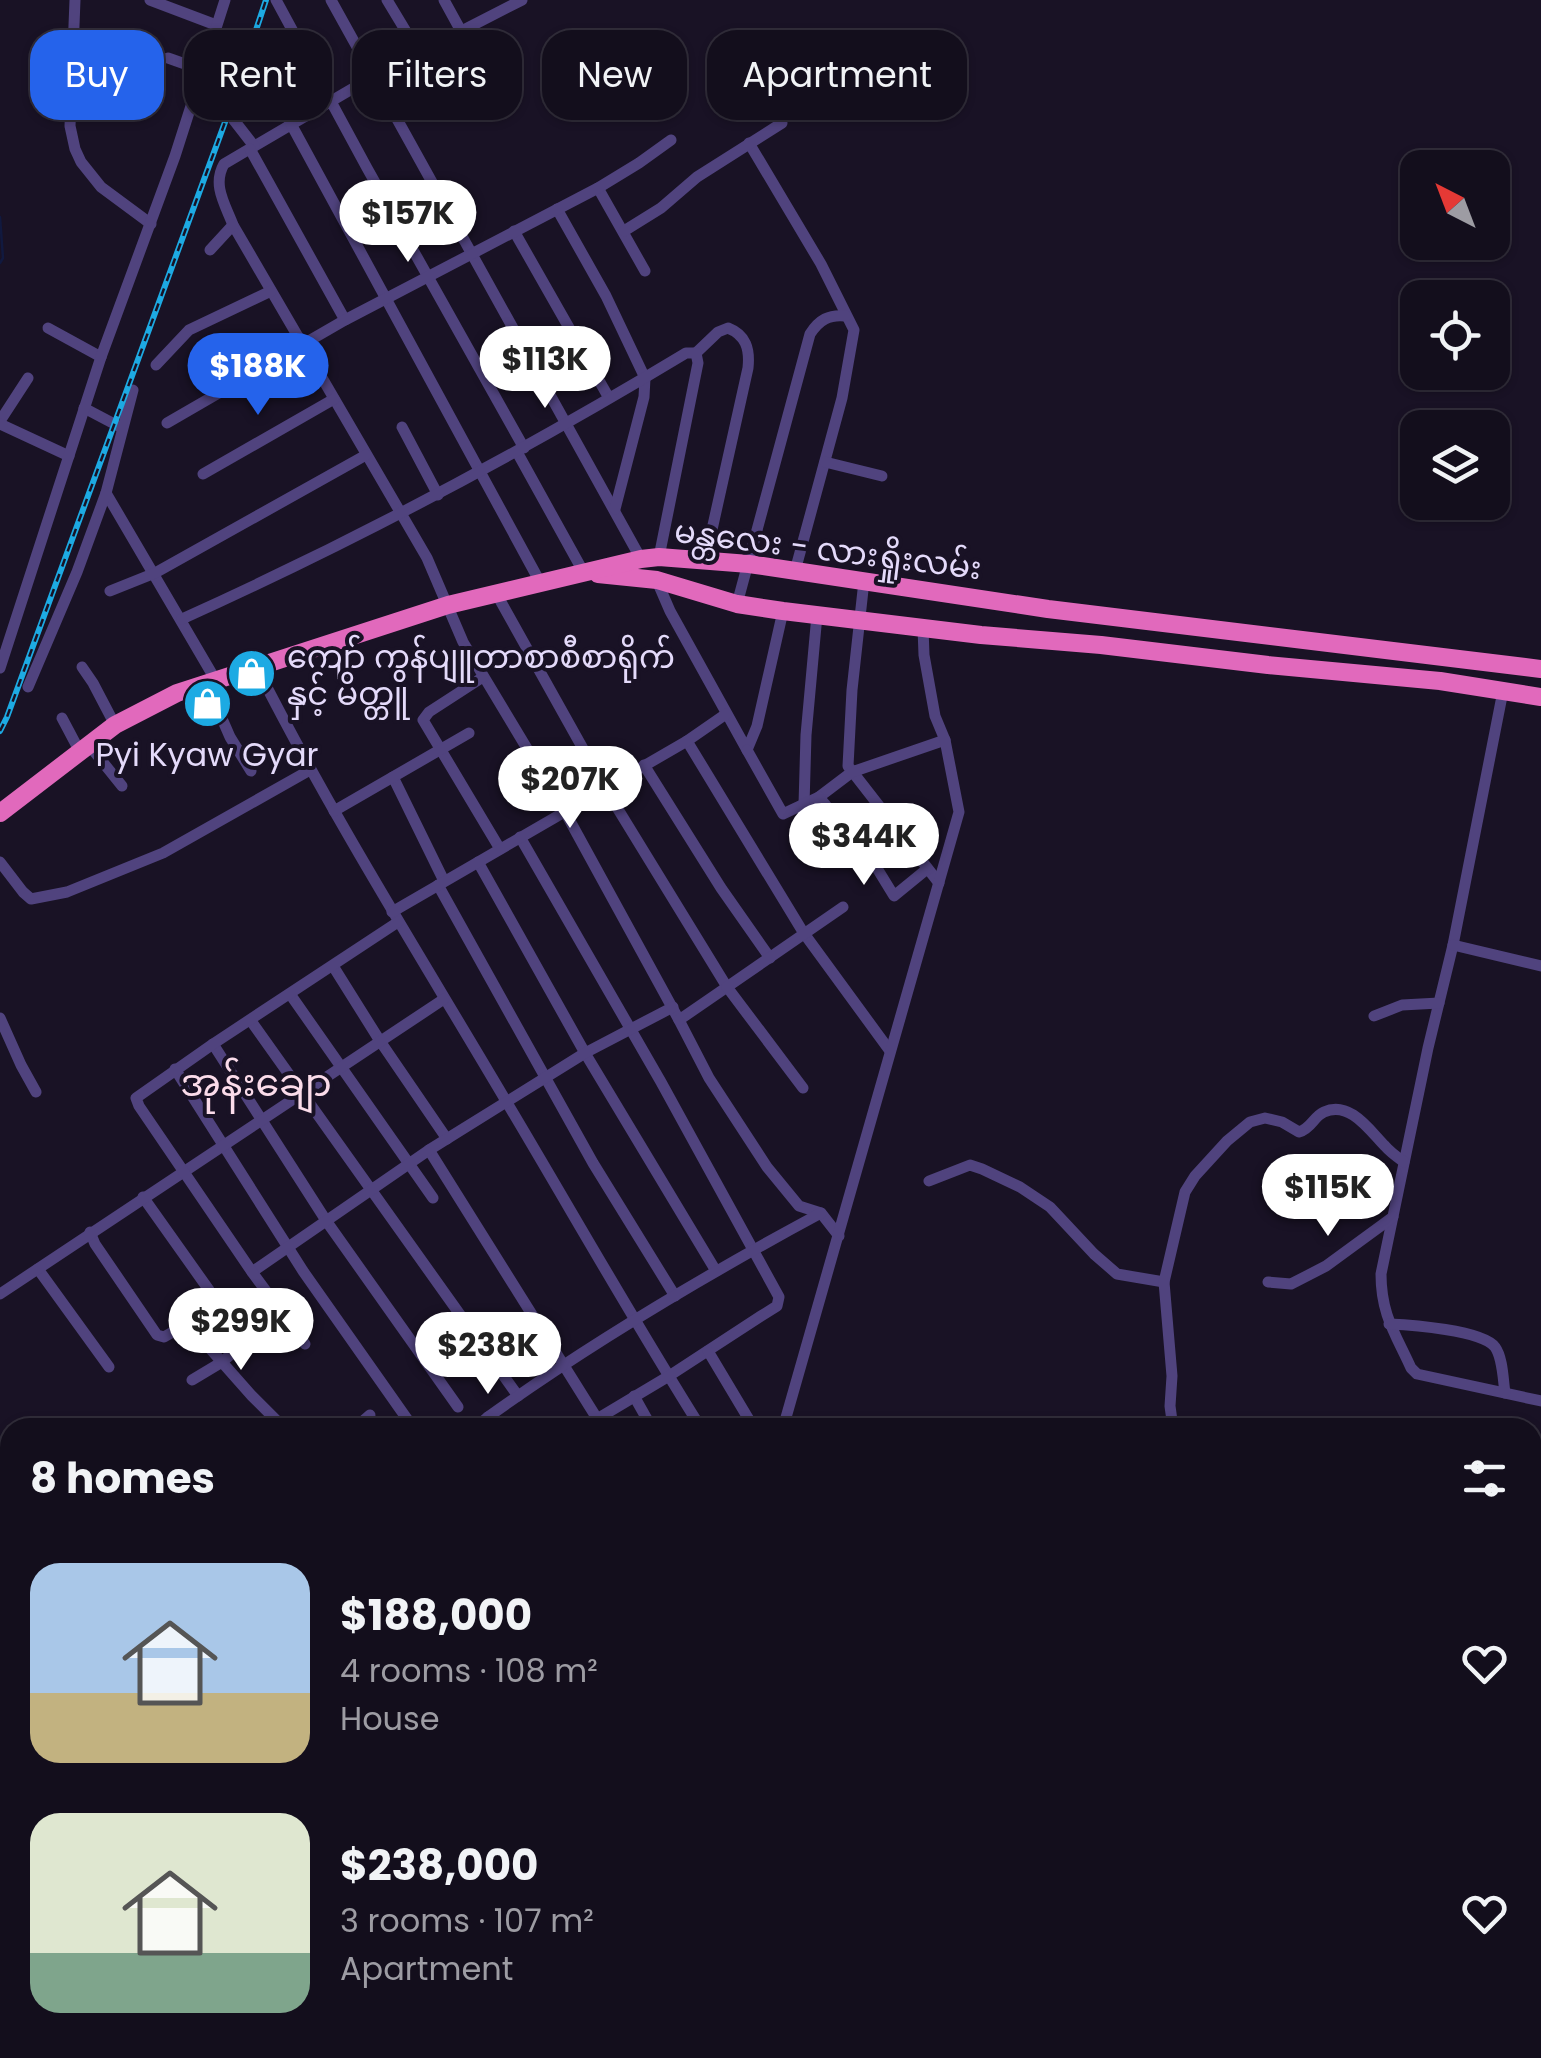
<!DOCTYPE html>
<html lang="en">
<head>
<meta charset="utf-8">
<style>
	:root { --surface:#130e1c; --page:#201c29; --text:#f1f3f6; --muted:#9d9ca3; --line:#322e3b; --accent:#2563eb }
	body { margin:0; font-family:Poppins,"Noto Sans Myanmar",sans-serif; background:var(--page); color:var(--text); height:100vh; display:flex; flex-direction:column; font-size:38px; white-space:nowrap }
	* { box-sizing:border-box; margin:0 }
	p { font-size:32px; color:var(--muted) }
	.icon { flex:none; width:55px; height:55px; fill:none; stroke:currentColor; stroke-width:2; stroke-linecap:round; stroke-linejoin:round }
	.map { position:relative; flex:1; overflow:hidden }
	.side { position:absolute; left:0px; top:1418px; width:1542px; height:642px; display:flex; flex-direction:column; background:var(--surface); border-radius:30px 30px 0 0; box-shadow:0 2px 8px #0004,0 0 0 2px var(--line) }
	.side>* { flex:none }
	.hud { position:absolute; left:30px; top:30px; width:1000px; height:90px; display:flex; gap:20px }
	.needle { width:65px; rotate:318deg }
	.buttons { position:absolute; left:1400px; top:150px; display:grid; gap:20px }
	.buttons a { display:grid; place-items:center; width:110px; height:110px; border-radius:20px; background:var(--surface); box-shadow:0 2px 8px #0004,0 0 0 2px var(--line); font-size:50px }
	.price { position:absolute; translate:-50% -85px; padding:0 22px; border-radius:35px; background:#fff; color:#222; font-size:32px; line-height:65px; filter:drop-shadow(0 2px 5px #0008) }
	.price::after { content:''; position:absolute; left:50%; top:60px; width:30px; height:22px; margin-left:-15px; background:inherit; clip-path:polygon(0 0,100% 0,50% 100%) }
	.price.selected { background:var(--accent); color:#fff }
	ul { padding:0; list-style:none }
	li { display:flex; align-items:center; gap:30px; height:250px; padding:0 30px }
	li span { display:grid; place-items:center; flex:none; width:280px; height:200px; border-radius:30px; color:#555 }
	li>.icon { margin-inline-start:auto }
	span .icon { width:120px; height:120px; fill:#fffc; stroke-width:1 }
	li b { font-size:42px }
	h2 { display:flex; justify-content:space-between; align-items:center; height:120px; padding:0 30px; font-size:42px }
	.tag { padding:0 35px; border-radius:30px; background:var(--surface); box-shadow:0 2px 8px #0004,0 0 0 2px var(--line); font-size:35px; line-height:90px }
	.tag.selected { background:var(--accent); color:#fff }
	.map>svg:first-child { display:block }
	.lines { fill:none; stroke-linecap:round; stroke-linejoin:round }
	.stream { stroke:#11193f; stroke-width:2.5 }
	.minor { stroke:#50437e; stroke-width:11 }
	.trunk { stroke:#e169bc; stroke-width:18 }
	.rail-casing { stroke:#1daae3; stroke-width:6 }
	.rail { stroke:#191225; stroke-width:2.5; stroke-dasharray:8; stroke-linecap:butt }
	.labels { text-anchor:middle; dominant-baseline:central; stroke-width:8; stroke-linejoin:round; paint-order:stroke }
	.street-label { font-size:32px; fill:#e4dafa; stroke:#191225 }
	.poi-label { font-size:32px; fill:#e4dafa; stroke:#191225; text-anchor:start }
	.quarter-label { font-size:38px; fill:#fbdcea; stroke:#191225 }
</style>
</head>
<body>
<div class="map">
<svg width="1541" height="2058" viewBox="0 0 1541 2058">
	<rect width="100%" height="100%" fill="#191225"/>
	<g class="lines">
		<polyline class="stream" points="0,217 3,258 0,263"/>
		<g class="minor">
			<polyline points="75,0 70,126 75,149 81,162 101,187 151,224"/>
			<polyline points="150,0 216,25"/>
			<polyline points="276,0 367,168 524,448"/>
			<polyline points="331,0 641,559"/>
			<polyline points="387,0 419,53"/>
			<polyline points="444,0 461,31"/>
			<path d="M522 0 374 76 224 164C212 185 225 204 233 225L427 558 463 642 564 810 679 1020 709 1078 767 1167 799 1206 821 1213 839 1236"/>
			<polyline points="168,58 202,70"/>
			<polyline points="262,59 291,124 540,582"/>
			<polyline points="233,119 254,146"/>
			<polyline points="749,143 821,264 854,330 842,398 795,571"/>
			<polyline points="250,149 345,320"/>
			<polyline points="598,188 645,271"/>
			<polyline points="557,209 606,296 645,378 644,397 615,509"/>
			<polyline points="514,231 609,398"/>
			<polyline points="624,231 661,208 697,177 782,123"/>
			<polyline points="210,250 233,225"/>
			<polyline points="48,328 101,357"/>
			<path d="M696 353 718 332 728 328C746 335 750 349 748 368L705 561"/>
			<polyline points="156,365 189,330 271,291"/>
			<polyline points="84,408 122,428"/>
			<polyline points="0,421 28,378"/>
			<polyline points="167,423 345,320 598,188 639,163 671,140"/>
			<polyline points="0,424 69,456"/>
			<polyline points="402,427 438,495"/>
			<polyline points="517,452 584,573"/>
			<polyline points="825,462 882,476"/>
			<polyline points="203,474 334,399"/>
			<polyline points="106,493 215,679"/>
			<polyline points="657,581 670,611 747,750 757,726 783,611"/>
			<polyline points="864,581 852,690 848,766 939,883"/>
			<polyline points="110,591 155,573 366,455"/>
			<polyline points="496,593 605,788 727,987 679,1020"/>
			<path d="M737 604 810 334C819 320 829 314 846 316"/>
			<path d="M182 619C357 540 522 452 686 353H696L698 363 659 557"/>
			<path d="M256 666C332 816 421 957 506 1101 571 1210 633 1320 701 1428"/>
			<polyline points="82,667 93,683 115,725"/>
			<polyline points="0,668 101,357 175,156 225,0"/>
			<polyline points="483,677 429,712 423,720 500,849"/>
			<polyline points="206,682 230,737 251,771"/>
			<polyline points="28,687 77,572 106,493 133,390"/>
			<path d="M1503 691 1453 945 1428 1048 1381 1274C1381 1314 1395 1333 1411 1368L1417 1374 1541 1401"/>
			<polyline points="62,718 80,752"/>
			<polyline points="687,741 803,932 890,1051"/>
			<polyline points="89,745 122,786"/>
			<polyline points="747,750 783,814 819,797 852,772 945,740"/>
			<polyline points="644,765 721,888 770,958"/>
			<polyline points="393,777 444,881"/>
			<polyline points="819,797 875,865 894,896 927,869"/>
			<polyline points="804,805 806,735 817,615"/>
			<polyline points="334,811 469,733"/>
			<polyline points="520,837 661,1082 779,1297 777,1306 761,1316 669,1376 582,1428"/>
			<polyline points="0,862 23,892 31,899 67,892 163,853 310,770"/>
			<polyline points="478,862 585,1053 716,1271"/>
			<polyline points="438,885 593,1163 675,1296"/>
			<polyline points="392,912 687,741 726,714"/>
			<polyline points="1453,945 1541,966"/>
			<polyline points="333,966 380,1041 447,1139"/>
			<polyline points="290,994 433,1198"/>
			<polyline points="1374,1016 1402,1005 1439,1003"/>
			<polyline points="0,1018 21,1065 36,1092"/>
			<polyline points="251,1021 518,1396"/>
			<polyline points="213,1044 327,1222 458,1407"/>
			<polyline points="175,1069 303,1271 412,1426"/>
			<polyline points="803,1088 727,987 843,907"/>
			<polyline points="429,1150 603,1428"/>
			<polyline points="929,1181 970,1165 982,1169 1020,1187 1050,1207 1094,1254 1117,1274 1164,1282"/>
			<polyline points="143,1197 209,1290 211,1296 208,1304"/>
			<polyline points="90,1232 95,1244 157,1335 164,1337 183,1326 191,1327 252,1396 284,1428"/>
			<polyline points="38,1269 109,1367"/>
			<polyline points="252,1272 429,1150 585,1053 673,1007"/>
			<polyline points="1268,1282 1291,1284 1326,1266 1393,1217"/>
			<polyline points="0,1294 444,999"/>
			<path d="M1389 1324C1411 1325 1482 1330 1495 1347 1503 1358 1503 1380 1505 1393"/>
			<polyline points="305,1344 252,1272 139,1106 136,1098 213,1044 398,922"/>
			<polyline points="708,1351 754,1428"/>
			<polyline points="192,1380 222,1362 263,1327"/>
			<polyline points="634,1396 652,1428"/>
			<path d="M488 1417C594 1341 706 1275 821 1213"/>
			<polyline points="355,1428 370,1415"/>
			<polyline points="475,1428 488,1417 496,1428"/>
			<polyline points="783,1428 959,812 945,740 935,716 924,655 923,628"/>
			<path d="M1173 1428 1170 1406 1172 1376 1164 1282 1185 1192 1195 1176 1227 1141 1250 1122 1265 1118 1282 1122 1299 1132C1312 1128 1313 1117 1324 1112 1350 1100 1370 1131 1385 1146 1390 1152 1397 1157 1404 1162"/>
			<polyline points="0,1452 10,1455"/>
			<polyline points="0,1550 10,1561"/>
			<polyline points="0,1602 10,1595"/>
			<polyline points="0,1702 10,1715"/>
			<polyline points="0,1785 10,1777"/>
			<polyline points="0,1827 10,1839"/>
			<polyline points="0,1993 10,2000"/>
			<polyline points="35,2050 40,2058"/>
			<polyline points="412,2050 419,2058"/>
			<polyline points="1025,2050 1031,2058"/>
			<polyline points="1088,2058 1104,2055 1117,2058"/>
			<polyline points="1337,2058 1339,2050"/>
		</g>
		<g class="trunk">
			<polyline points="598,574 657,580 737,604 783,611 981,635 1101,645 1268,665 1440,681 1541,697"/>
			<polyline points="0,813 115,725 177,693 448,605 641,559 659,557 749,564 1048,609 1541,669"/>
		</g>
		<defs>
			<polyline id="rail" points="0,731 7,717 228,114 266,0"/>
		</defs>
		<use href="#rail" class="rail-casing"/>
		<use href="#rail" class="rail"/>
	</g>
	<defs>
		<symbol id="shop-disc" viewBox="-11 -11 22 22"><circle r="9.5" fill="#1daae3" stroke="#191225"/><path d="M-5-2.5h2.3a2.7 3.5 0 0 1 5.4 0H5L5.5 6h-11ZM-1.5-2.5h3a1.5 2.3 0 0 0-3 0Z" fill="#fff"/></symbol>
	</defs>
	<g fill-rule="evenodd">
		<use href="#shop-disc" x="224" y="646" width="55" height="55"/>
		<use href="#shop-disc" x="180" y="676" width="55" height="55"/>
	</g>
	<g class="labels">
		<g class="street-label">
			<text transform="translate(828 549) rotate(7)">မန္တလေး - လားရှိုးလမ်း</text>
		</g>
		<g class="poi-label">
			<text x="287" y="656">ကျော် ကွန်ပျူတာစာစီစာရိုက်<tspan x="287" dy="37">နှင့် မိတ္တူ</tspan></text>
			<text x="207" y="754" text-anchor="middle">Pyi Kyaw Gyar</text>
		</g>
		<g class="quarter-label">
			<text x="256" y="1082">အုန်းချော</text>
		</g>
	</g>
</svg>
<div class="buttons">
<a><svg class="needle" viewBox="-14 -14 28 28"><path d="M0-13l5 13h-10z" fill="#e53935"/><path d="M0 13l5-13h-10z" fill="#9d9ca3"/></svg></a>
<a><svg class="icon" aria-label="locate" viewBox="0 0 24 24"><circle cx="12" cy="12" r="6"/><path d="M12 2v4M12 18v4M2 12h4M18 12h4"/></svg></a>
<a><svg class="icon" aria-label="layers" viewBox="0 0 24 24"><path d="M12 4l9 5-9 5-9-5zM3 14l9 5 9-5"/></svg></a>
</div>
<b class="price" style="left:408px;top:265px">$157K</b>
<b class="price" style="left:545px;top:411px">$113K</b>
<b class="price selected" style="left:258px;top:418px">$188K</b>
<b class="price" style="left:570px;top:831px">$207K</b>
<b class="price" style="left:864px;top:888px">$344K</b>
<b class="price" style="left:1328px;top:1239px">$115K</b>
<b class="price" style="left:241px;top:1373px">$299K</b>
<b class="price" style="left:488px;top:1397px">$238K</b>
<div class="hud">
<a class="tag selected">Buy</a>
<a class="tag">Rent</a>
<a class="tag">Filters</a>
<a class="tag">New</a>
<a class="tag">Apartment</a>
</div>
<section class="side">
<h2>8 homes<svg class="icon" aria-label="filters" viewBox="0 0 24 24"><path d="M4 7h16M4 17h16"/><circle cx="9" cy="7" r="2"/><circle cx="15" cy="17" r="2"/></svg></h2>
<ul>
<li><span style="background:linear-gradient(#a9c7e8 65%,#c2b280 0)"><svg class="icon" aria-label="home" viewBox="0 0 24 24"><path d="M3 11l9-7 9 7M6 9v11h12V9"/></svg></span><div><b>$188,000</b><p>4 rooms · 108 m²</p><p>House</p></div><svg class="icon" aria-label="heart" viewBox="0 0 24 24"><path d="M12 20l-8-8c-3-5 5-10 8-4 3-6 11-1 8 4z"/></svg></li>
<li><span style="background:linear-gradient(#dfe7d0 70%,#7fa58c 0)"><svg class="icon" aria-label="home" viewBox="0 0 24 24"><path d="M3 11l9-7 9 7M6 9v11h12V9"/></svg></span><div><b>$238,000</b><p>3 rooms · 107 m²</p><p>Apartment</p></div><svg class="icon" aria-label="heart" viewBox="0 0 24 24"><path d="M12 20l-8-8c-3-5 5-10 8-4 3-6 11-1 8 4z"/></svg></li>
</ul>
</section>
</div>
</body>
</html>
